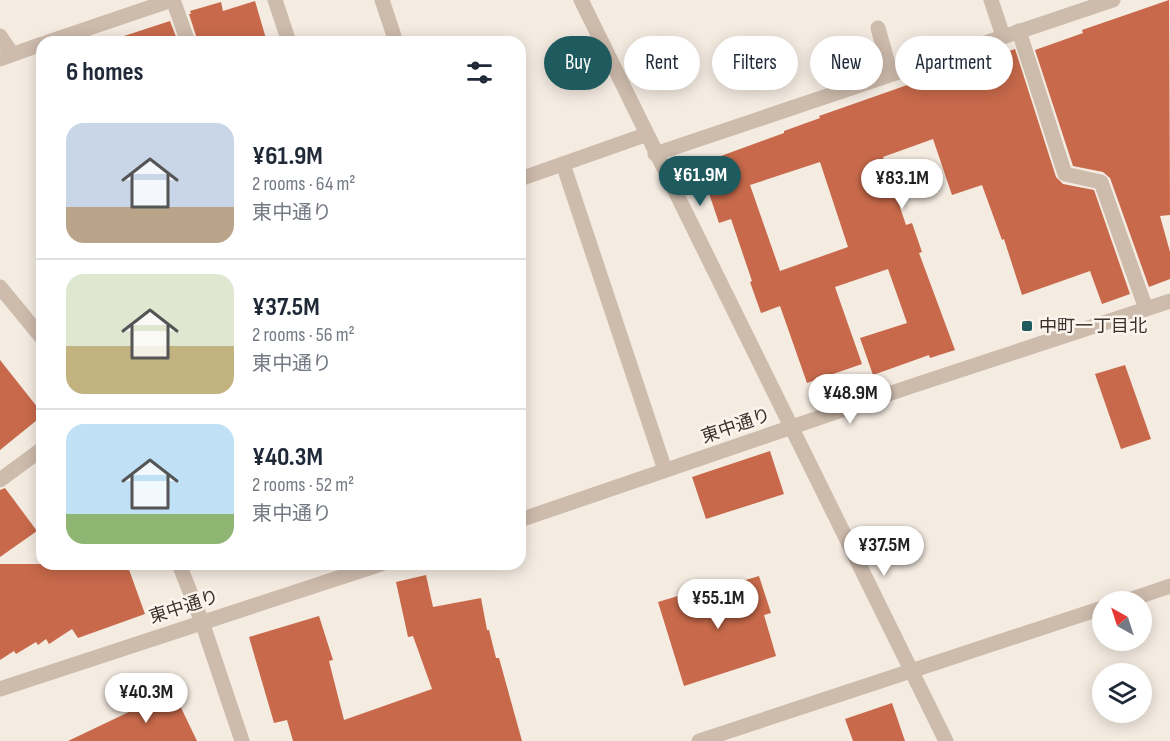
<!DOCTYPE html>
<html lang="en">
<head>
<meta charset="utf-8">
<style>
	:root { --surface:#fff; --page:#f2f2f3; --text:#1f2937; --muted:#747a83; --line:#e0e1e3; --accent:#1f5a5e }
	body { margin:0; font-family:"Sofia Sans Condensed","Noto Sans JP",sans-serif; background:var(--page); color:var(--text); height:100vh; display:flex; flex-direction:column; font-size:22px; white-space:nowrap }
	* { box-sizing:border-box; margin:0 }
	p { font-size:20px; color:var(--muted) }
	.icon { flex:none; width:33px; height:33px; fill:none; stroke:currentColor; stroke-width:2; stroke-linecap:round; stroke-linejoin:round }
	.map { position:relative; flex:1; overflow:hidden }
	.side { position:absolute; left:36px; top:36px; width:490px; height:534px; display:flex; flex-direction:column; background:var(--surface); border-radius:18px; box-shadow:0 3px 15px #0003 }
	.side>* { flex:none }
	.top-card { position:absolute; left:544px; top:36px; width:536px; height:54px; display:flex; gap:12px }
	.needle { width:39px; rotate:321deg }
	.controls { position:absolute; left:1092px; top:591px; display:grid; gap:12px }
	.controls a { display:grid; place-items:center; width:60px; height:60px; border-radius:50%; background:var(--surface); box-shadow:0 3px 15px #0003; font-size:30px }
	.price { position:absolute; translate:-50% -51px; padding:0 14px; border-radius:21px; background:#fff; color:#222; font-size:20px; line-height:39px; filter:drop-shadow(0 2px 3px #0008) }
	.price::after { content:''; position:absolute; left:50%; top:36px; width:18px; height:14px; margin-left:-9px; background:inherit; clip-path:polygon(0 0,100% 0,50% 100%) }
	.price.active { background:var(--accent); color:#fff }
	ul { padding:0; list-style:none }
	li { display:flex; align-items:center; gap:18px; height:150px; padding:0 30px }
	li+li { border-top:2px solid var(--line) }
	li span { display:grid; place-items:center; flex:none; width:168px; height:120px; border-radius:18px; color:#555 }
	li>.icon { margin-inline-start:auto }
	span .icon { width:72px; height:72px; fill:#fffc; stroke-width:1 }
	li b { font-size:26px }
	h2 { display:flex; justify-content:space-between; align-items:center; height:72px; padding:0 30px; font-size:26px }
	.chip { padding:0 21px; border-radius:27px; background:var(--surface); box-shadow:0 3px 15px #0003; font-size:21px; line-height:54px }
	.chip.active { background:var(--accent); color:#fff }
	.map>svg:first-child { display:block }
	.building { fill:#c8694b; fill-rule:evenodd }
	.lines { fill:none; stroke-linecap:round; stroke-linejoin:round }
	.minor { stroke:#cdbbac; stroke-width:15 }
	.poi-dot { fill:#1f5a5e; stroke:#fbf5ee; stroke-width:2 }
	.labels { text-anchor:middle; dominant-baseline:central; stroke-width:5; stroke-linejoin:round; paint-order:stroke }
	.poi-label { font-size:18px; fill:#3b302b; stroke:#fbf5ee; text-anchor:start }
	.street-label { font-size:18px; fill:#3b302b; stroke:#fbf5ee }
</style>
</head>
<body>
<div class="map">
<svg width="1170" height="741" viewBox="0 0 1170 741">
	<rect width="100%" height="100%" fill="#f4ebe1"/>
	<g class="building">
		<polygon points="1169,0 1170,215 1160,216 1170,252 1170,279 1149,287 1110,178 1103,172 1073,166 1035,50 1083,33 1082,30"/>
		<polygon points="255,1 267,42 198,42 189,14 191,14 190,11 221,2 223,11"/>
		<polygon points="170,21 178,42 122,42 121,37"/>
		<path d="M1015 49 1056 177 1063 184 1094 190 1130 294 1102 304 1090 271 1022 295 1004 239 1002 240 982 185 952 195 933 139 883 157 906 225 912 223 922 252 919 253 955 350 930 358 929 355 873 375 860 338 907 323 888 269 835 287 862 364 807 383 780 306 761 313 750 282 752 281 731 219 719 223 699 164 784 133V131L820 118 819 116 913 83 912 81 940 71 942 75ZM820 162 848 247 780 271 750 185Z"/>
		<polygon points="0,360 42,413 42,416 0,450"/>
		<polygon points="1125,365 1151,439 1121,449 1095,374"/>
		<polygon points="770,451 784,494 706,519 692,477"/>
		<polygon points="5,488 37,531 0,557 0,490"/>
		<polygon points="0,564 127,564 145,614 78,638 72,629 49,644 46,639 38,645 36,642 16,654 14,651 0,660"/>
		<polygon points="426,575 433,607 481,598 487,630 489,630 496,658 499,658 522,741 293,741 287,720 274,723 249,637 319,616 333,660 329,661 344,720 432,689 413,636 408,637 396,582"/>
		<polygon points="759,576 771,613 764,615 776,656 684,686 658,602 701,589 702,593"/>
		<polygon points="173,691 197,741 68,741"/>
		<polygon points="892,703 905,741 853,741 845,719"/>
	</g>
	<g class="lines">
		<g class="minor">
			<polyline points="173,0 188,42"/>
			<polyline points="275,0 289,42"/>
			<polyline points="382,0 396,42"/>
			<polyline points="581,0 946,741"/>
			<polyline points="991,0 1003,36"/>
			<polyline points="878,28 891,74"/>
			<polyline points="1019,31 1065,174 1101,182 1146,309"/>
			<polyline points="0,36 12,54"/>
			<polyline points="48,42 172,0"/>
			<polyline points="0,59 42,44"/>
			<polyline points="655,154 1113,0"/>
			<polyline points="563,164 665,470"/>
			<polyline points="520,179 645,135"/>
			<polyline points="0,287 42,338"/>
			<polyline points="0,480 42,449"/>
			<polyline points="520,520 909,387 1170,301"/>
			<polyline points="179,564 202,622 242,741"/>
			<polyline points="1123,602 1170,586"/>
			<polyline points="0,689 381,564"/>
			<polyline points="699,741 1102,608"/>
		</g>
	</g>
	<rect class="poi-dot" x="1021" y="320" width="12" height="12" rx="3"/>
	<g class="labels">
		<g class="poi-label">
			<text x="1039" y="326">中町一丁目北</text>
		</g>
		<g class="street-label">
			<text transform="translate(736 426) rotate(-19)">東中通り</text>
			<text transform="translate(184 607) rotate(-18)">東中通り</text>
		</g>
	</g>
</svg>
<div class="controls">
<a><svg class="needle" viewBox="-14 -14 28 28"><path d="M0-13l5 13h-10z" fill="#e53935"/><path d="M0 13l5-13h-10z" fill="#747a83"/></svg></a>
<a><svg class="icon" aria-label="layers" viewBox="0 0 24 24"><path d="M12 4l9 5-9 5-9-5zM3 14l9 5 9-5"/></svg></a>
</div>
<b class="price active" style="left:700px;top:207px">¥61.9M</b>
<b class="price" style="left:902px;top:210px">¥83.1M</b>
<b class="price" style="left:850px;top:425px">¥48.9M</b>
<b class="price" style="left:884px;top:577px">¥37.5M</b>
<b class="price" style="left:718px;top:630px">¥55.1M</b>
<b class="price" style="left:146px;top:724px">¥40.3M</b>
<div class="top-card">
<a class="chip active">Buy</a>
<a class="chip">Rent</a>
<a class="chip">Filters</a>
<a class="chip">New</a>
<a class="chip">Apartment</a>
</div>
<section class="side">
<h2>6 homes<svg class="icon" aria-label="filters" viewBox="0 0 24 24"><path d="M4 7h16M4 17h16"/><circle cx="9" cy="7" r="2"/><circle cx="15" cy="17" r="2"/></svg></h2>
<ul>
<li><span style="background:linear-gradient(#c9d6e8 70%,#b9a48a 0)"><svg class="icon" aria-label="home" viewBox="0 0 24 24"><path d="M3 11l9-7 9 7M6 9v11h12V9"/></svg></span><div><b>¥61.9M</b><p>2 rooms · 64 m²</p><p>東中通り</p></div></li>
<li><span style="background:linear-gradient(#dfe7d0 60%,#c2b280 0)"><svg class="icon" aria-label="home" viewBox="0 0 24 24"><path d="M3 11l9-7 9 7M6 9v11h12V9"/></svg></span><div><b>¥37.5M</b><p>2 rooms · 56 m²</p><p>東中通り</p></div></li>
<li><span style="background:linear-gradient(#bfe0f5 75%,#8fb573 0)"><svg class="icon" aria-label="home" viewBox="0 0 24 24"><path d="M3 11l9-7 9 7M6 9v11h12V9"/></svg></span><div><b>¥40.3M</b><p>2 rooms · 52 m²</p><p>東中通り</p></div></li>
</ul>
</section>
</div>
</body>
</html>
